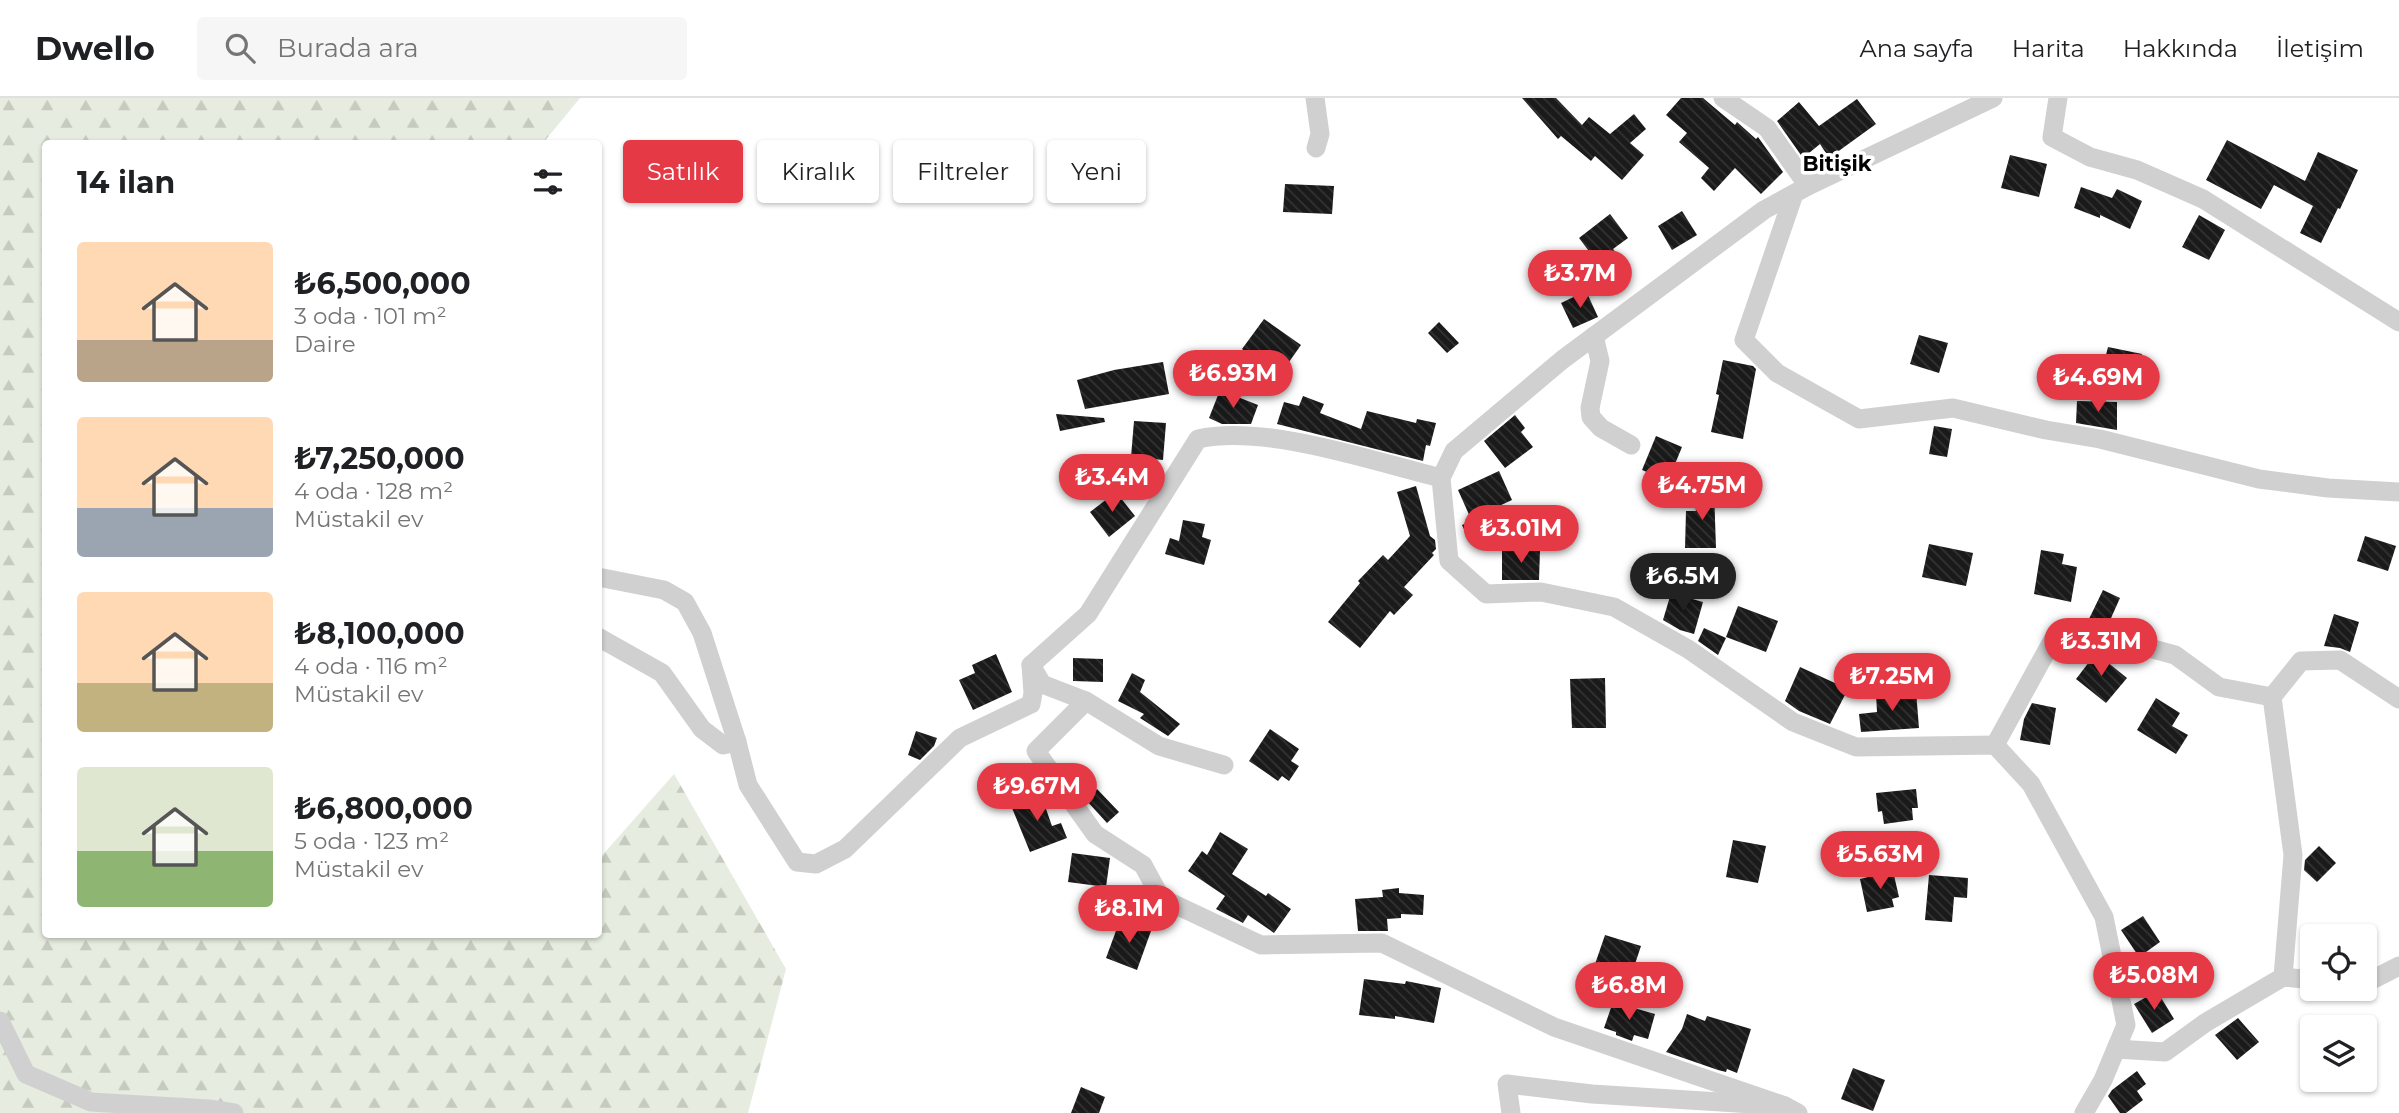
<!DOCTYPE html>
<html lang="tr">
<head>
<meta charset="utf-8">
<style>
	:root { --surface:#fff; --page:#f6f6f6; --text:#202124; --muted:#757577; --line:#e0e0e0; --accent:#e63946 }
	body { margin:0; font-family:Montserrat,sans-serif; background:var(--page); color:var(--text); height:100vh; display:flex; flex-direction:column; font-size:26px; white-space:nowrap }
	* { box-sizing:border-box; margin:0 }
	p { font-size:23px; color:var(--muted) }
	.icon { flex:none; width:38px; height:38px; fill:none; stroke:currentColor; stroke-width:2; stroke-linecap:round; stroke-linejoin:round }
	.map { position:relative; flex:1; overflow:hidden }
	.details { position:absolute; left:42px; top:42px; width:560px; height:798px; display:flex; flex-direction:column; background:var(--surface); border-radius:7px; box-shadow:0 2px 5px #0004 }
	.details>* { flex:none }
	.banner { position:absolute; left:623px; top:42px; width:665px; height:63px; display:flex; gap:14px }
	.fabs { position:absolute; left:2300px; top:826px; display:grid; gap:14px }
	.fabs a { display:grid; place-items:center; width:77px; height:77px; border-radius:7px; background:var(--surface); box-shadow:0 2px 5px #0004; font-size:35px }
	.price { position:absolute; translate:-50% -60px; padding:0 16px; border-radius:24px; background:var(--accent); color:#fff; font-size:23px; line-height:46px; filter:drop-shadow(0 2px 4px #0008) }
	.price::after { content:''; position:absolute; left:50%; top:42px; width:21px; height:16px; margin-left:-10px; background:inherit; clip-path:polygon(0 0,100% 0,50% 100%) }
	.price.selected { background:#222; color:#fff }
	ul { padding:0; list-style:none }
	li { display:flex; align-items:center; gap:21px; height:175px; padding:0 35px }
	li span { display:grid; place-items:center; flex:none; width:196px; height:140px; border-radius:7px; color:#555 }
	li>.icon { margin-inline-start:auto }
	span .icon { width:84px; height:84px; fill:#fffc; stroke-width:1 }
	li b { font-size:30px }
	h2 { display:flex; justify-content:space-between; align-items:center; height:84px; padding:0 35px; font-size:30px }
	.chip { padding:0 24px; border-radius:7px; background:var(--surface); box-shadow:0 2px 5px #0004; font-size:24px; line-height:63px }
	.chip.selected { background:var(--accent); color:#fff }
	header { display:flex; align-items:center; gap:42px; box-sizing:border-box; height:98px; padding:0 35px; background:var(--surface); border-bottom:2px solid var(--line) }
	header strong { font-size:33px }
	nav { display:flex; gap:38px; margin-inline-start:auto; font-size:24px }
	.search { width:490px; height:63px; background:var(--page); display:flex; align-items:center; gap:18px; box-sizing:border-box; padding:0 24px; border-radius:7px; color:var(--muted); font-size:26px }
	.map>svg:first-child { display:block }
	.forest { fill:url(#forest-firs) }
	.building { fill:url(#building-back-hatch) }
	.lines { fill:none; stroke-linecap:round; stroke-linejoin:round }
	.minor { stroke:#d0d0d0; stroke-width:19 }
	.labels { text-anchor:middle; dominant-baseline:central; stroke-width:7; stroke-linejoin:round; paint-order:stroke }
	.quarter-label { font-size:21px; font-weight:bold; fill:#000; stroke:#fff }
</style>
</head>
<body>
<header>
<strong>Dwello</strong>
<div class="search"><svg class="icon" aria-label="search" viewBox="0 0 24 24"><circle cx="10" cy="10" r="6"/><path d="M15 15l6 6"/></svg>Burada ara</div>
<nav><a>Ana sayfa</a><a>Harita</a><a>Hakkında</a><a>İletişim</a></nav>
</header>
<div class="map">
<svg width="2399" height="1015" viewBox="0 0 2399 1015">
	<defs>
		<pattern id="forest-firs" width="22" height="20" patternUnits="userSpaceOnUse" patternTransform="scale(1.75)"><rect width="22" height="20" fill="#e6ecdf"/><path d="M5 1l3.5 6h-7zM16 11l3.5 6h-7z" fill="#c6cbc0"/></pattern>
		<pattern id="building-back-hatch" width="6" height="6" patternUnits="userSpaceOnUse" patternTransform="scale(1.75)"><rect width="6" height="6" fill="#1a1a1a"/><path d="M-1 5l2 2M0 0l6 6M5-1l2 2" fill="none" stroke="#333"/></pattern>
	</defs>
	<rect width="100%" height="100%" fill="#fff"/>
	<polygon class="forest" points="0,0 580,0 543,45 46,46 46,836 598,836 599,761 674,676 786,871 748,1015 0,1015"/>
	<g class="building">
		<polygon points="1522,0 1556,0 1582,27 1589,19 1610,36 1634,16 1646,31 1630,45 1644,57 1622,82 1595,58 1591,63 1561,38 1558,41"/>
		<polygon points="1681,0 1703,0 1735,27 1737,24 1756,41 1758,39 1783,74 1761,96 1735,70 1714,93 1701,80 1709,70 1679,44 1687,35 1666,17"/>
		<polygon points="1857,1 1876,26 1829,60 1820,46 1803,60 1777,23 1799,4 1819,28"/>
		<polygon points="2227,42 2305,83 2318,54 2358,72 2340,111 2338,110 2321,145 2300,135 2313,108 2274,87 2261,111 2206,82"/>
		<polygon points="2010,57 2047,66 2039,99 2001,90"/>
		<polygon points="942,71 968,79 959,105 933,97"/>
		<polygon points="1285,86 1334,88 1332,116 1283,114"/>
		<polygon points="2081,89 2112,100 2117,91 2142,103 2130,131 2100,117 2100,120 2074,110"/>
		<polygon points="1682,113 1697,137 1672,152 1658,128"/>
		<polygon points="1610,116 1628,140 1613,151 1618,157 1601,169 1579,140"/>
		<polygon points="2199,117 2225,132 2209,162 2182,149"/>
		<polygon points="1586,193 1598,219 1573,230 1561,205"/>
		<polygon points="1264,221 1301,247 1289,264 1281,258 1270,272 1242,251"/>
		<polygon points="1439,224 1459,245 1447,255 1428,235"/>
		<polygon points="1919,237 1948,245 1939,275 1910,266"/>
		<polygon points="2108,249 2142,256 2135,285 2101,277"/>
		<polygon points="1723,262 1753,268 1756,271 1743,341 1711,334 1719,297 1716,296"/>
		<polygon points="1163,264 1169,296 1085,311 1077,282 1114,272"/>
		<polygon points="1220,292 1258,307 1251,326 1222,326 1209,320"/>
		<polygon points="1303,298 1324,306 1320,315 1361,331 1367,313 1416,325 1417,321 1436,325 1430,348 1426,347 1423,363 1277,326 1284,304 1299,308"/>
		<polygon points="2077,303 2117,304 2117,332 2076,325"/>
		<polygon points="1056,316 1104,320 1105,324 1060,333"/>
		<polygon points="1515,317 1525,330 1521,334 1533,349 1505,370 1484,343"/>
		<polygon points="1134,323 1166,325 1163,362 1131,359"/>
		<polygon points="1934,328 1952,331 1947,359 1929,356"/>
		<polygon points="1656,338 1682,349 1668,383 1642,372"/>
		<polygon points="1499,373 1512,402 1471,421 1458,392"/>
		<polygon points="1416,388 1430,438 1435,442 1436,451 1432,455 1434,457 1404,489 1413,497 1394,517 1390,513 1360,550 1328,524 1360,485 1358,483 1383,457 1388,462 1410,438 1397,394"/>
		<polygon points="1714,392 1716,450 1685,450 1686,413 1696,413 1695,393"/>
		<polygon points="1116,394 1135,418 1109,439 1090,414"/>
		<polygon points="1476,421 1482,434 1468,440 1462,427"/>
		<polygon points="1183,422 1205,426 1202,439 1211,442 1204,467 1165,456 1170,440 1179,443"/>
		<polygon points="2365,438 2396,448 2388,473 2357,463"/>
		<polygon points="1929,446 1973,455 1966,488 1922,479"/>
		<polygon points="1502,452 1540,452 1539,482 1502,482"/>
		<polygon points="2041,452 2064,456 2062,466 2077,469 2071,504 2034,496"/>
		<polygon points="2103,492 2120,500 2107,529 2089,521"/>
		<polygon points="1671,495 1703,504 1694,536 1680,532 1663,522"/>
		<polygon points="1738,508 1778,523 1766,554 1726,539"/>
		<polygon points="2334,516 2359,524 2350,554 2340,550 2324,548"/>
		<polygon points="1704,530 1726,540 1718,557 1698,543"/>
		<polygon points="2096,555 2127,580 2106,605 2076,581"/>
		<polygon points="996,556 1012,594 973,612 959,582 975,575 972,567"/>
		<polygon points="1073,560 1103,561 1103,584 1073,583"/>
		<polygon points="1800,569 1848,591 1830,626 1799,613 1785,603"/>
		<polygon points="1132,575 1145,582 1140,594 1180,626 1168,638 1140,620 1144,616 1118,603"/>
		<polygon points="1605,580 1606,630 1572,630 1570,581"/>
		<polygon points="1916,593 1919,630 1861,634 1859,616 1877,614 1876,596"/>
		<polygon points="2156,600 2180,615 2172,628 2188,637 2176,656 2137,632"/>
		<polygon points="2032,605 2056,610 2050,647 2020,642 2024,621"/>
		<polygon points="1270,631 1299,651 1291,663 1299,668 1289,683 1282,678 1278,683 1249,663"/>
		<polygon points="916,633 937,640 934,648 920,662 908,657"/>
		<polygon points="1097,691 1119,714 1107,725 1086,702"/>
		<polygon points="1916,691 1918,710 1912,710 1913,722 1884,726 1882,713 1878,714 1876,695"/>
		<polygon points="1040,694 1052,728 1061,725 1067,740 1030,754 1010,705"/>
		<polygon points="1220,734 1248,751 1232,776 1266,798 1268,795 1291,811 1274,835 1248,817 1243,825 1216,811 1225,798 1188,773 1202,753 1207,757"/>
		<polygon points="1733,742 1766,748 1758,785 1726,779"/>
		<polygon points="2319,748 2336,765 2317,784 2304,772 2305,762"/>
		<polygon points="1072,755 1110,760 1106,789 1068,784"/>
		<polygon points="1893,773 1899,799 1892,801 1894,809 1867,814 1860,781"/>
		<polygon points="1929,777 1968,780 1967,800 1954,799 1952,824 1925,822"/>
		<polygon points="1399,790 1399,795 1424,797 1423,817 1401,816 1401,820 1387,821 1388,833 1358,833 1355,801 1383,799 1382,792"/>
		<polygon points="2143,818 2160,844 2139,859 2121,832"/>
		<polygon points="1120,822 1151,833 1137,872 1106,860"/>
		<polygon points="1605,837 1641,848 1629,884 1593,872"/>
		<polygon points="1364,881 1405,886 1406,883 1441,890 1434,925 1395,918 1395,921 1359,917"/>
		<polygon points="2157,893 2174,921 2152,935 2134,906"/>
		<polygon points="1613,904 1655,916 1648,941 1634,937 1632,943 1616,937 1616,934 1604,930"/>
		<polygon points="1687,916 1705,923 1707,918 1751,931 1737,975 1727,971 1726,974 1718,972 1666,954 1682,931"/>
		<polygon points="2238,920 2259,944 2237,962 2215,937"/>
		<polygon points="1853,970 1885,982 1873,1013 1841,1001"/>
		<polygon points="2137,973 2146,986 2137,993 2143,1002 2126,1015 2120,1015 2108,998 2112,992"/>
		<polygon points="1081,989 1105,999 1099,1015 1071,1015"/>
	</g>
	<g class="lines">
		<g class="minor">
			<polyline points="1315,0 1320,36 1316,50"/>
			<polyline points="1723,0 1767,30 1808,88"/>
			<polyline points="1993,0 1808,88 1764,112 1562,262 1454,353 1441,380 1449,463 1486,496 1541,494 1614,509 1688,551 1793,624 1856,649 1995,647 2031,686 2104,819 2126,927 2103,982 2084,1015"/>
			<polyline points="2058,0 2052,39 2090,59 2137,72 2203,101 2399,224"/>
			<polyline points="1794,96 1744,242 1777,275 1859,321 1953,310 2046,332 2100,341 2259,381 2328,390 2399,394"/>
			<polyline points="1594,238 1600,263 1590,310 1591,319 1601,330 1631,347"/>
			<polyline points="598,479 664,492 685,504 702,535 737,644 748,687 797,764 816,766 845,751 960,640 1031,606 1033,595 1031,567"/>
			<polyline points="598,539 662,575 702,631 723,647 737,644"/>
			<polyline points="2272,599 2293,757 2283,879"/>
			<path d="M1086 603 1042 586 1031 567 1088 516 1198 341C1266 326 1372 363 1441 380"/>
			<polyline points="1995,647 2056,536 2127,544 2175,557 2219,589 2272,599 2301,563 2340,562 2399,601"/>
			<polyline points="1224,667 1159,648 1086,603 1036,653 1095,736 1143,767 1161,800 1261,847 1382,845 1554,929 1785,1008"/>
			<polyline points="2364,886 2399,868"/>
			<polyline points="0,923 26,976 91,1004 209,1011 234,1015"/>
			<polyline points="2116,951 2165,954 2205,925 2283,879 2312,882"/>
			<polyline points="1511,1015 1507,986 1592,996 1785,1008 1798,1015"/>
		</g>
	</g>
	<g class="labels">
		<g class="quarter-label">
			<text x="1837" y="65">Bitişik</text>
		</g>
	</g>
</svg>
<div class="fabs">
<a><svg class="icon" aria-label="locate" viewBox="0 0 24 24"><circle cx="12" cy="12" r="6"/><path d="M12 2v4M12 18v4M2 12h4M18 12h4"/></svg></a>
<a><svg class="icon" aria-label="layers" viewBox="0 0 24 24"><path d="M12 4l9 5-9 5-9-5zM3 14l9 5 9-5"/></svg></a>
</div>
<b class="price" style="left:1580px;top:212px">₺3.7M</b>
<b class="price" style="left:1233px;top:312px">₺6.93M</b>
<b class="price" style="left:2098px;top:316px">₺4.69M</b>
<b class="price" style="left:1112px;top:416px">₺3.4M</b>
<b class="price" style="left:1702px;top:424px">₺4.75M</b>
<b class="price" style="left:1521px;top:467px">₺3.01M</b>
<b class="price selected" style="left:1683px;top:515px">₺6.5M</b>
<b class="price" style="left:2101px;top:580px">₺3.31M</b>
<b class="price" style="left:1892px;top:615px">₺7.25M</b>
<b class="price" style="left:1037px;top:725px">₺9.67M</b>
<b class="price" style="left:1880px;top:793px">₺5.63M</b>
<b class="price" style="left:1129px;top:847px">₺8.1M</b>
<b class="price" style="left:2154px;top:914px">₺5.08M</b>
<b class="price" style="left:1629px;top:924px">₺6.8M</b>
<div class="banner">
<a class="chip selected">Satılık</a>
<a class="chip">Kiralık</a>
<a class="chip">Filtreler</a>
<a class="chip">Yeni</a>
</div>
<section class="details">
<h2>14 ilan<svg class="icon" aria-label="filters" viewBox="0 0 24 24"><path d="M4 7h16M4 17h16"/><circle cx="9" cy="7" r="2"/><circle cx="15" cy="17" r="2"/></svg></h2>
<ul>
<li><span style="background:linear-gradient(#ffd9b3 70%,#b9a48a 0)"><svg class="icon" aria-label="home" viewBox="0 0 24 24"><path d="M3 11l9-7 9 7M6 9v11h12V9"/></svg></span><div><b>₺6,500,000</b><p>3 oda · 101 m²</p><p>Daire</p></div></li>
<li><span style="background:linear-gradient(#ffd9b3 65%,#9aa5b1 0)"><svg class="icon" aria-label="home" viewBox="0 0 24 24"><path d="M3 11l9-7 9 7M6 9v11h12V9"/></svg></span><div><b>₺7,250,000</b><p>4 oda · 128 m²</p><p>Müstakil ev</p></div></li>
<li><span style="background:linear-gradient(#ffd9b3 65%,#c2b280 0)"><svg class="icon" aria-label="home" viewBox="0 0 24 24"><path d="M3 11l9-7 9 7M6 9v11h12V9"/></svg></span><div><b>₺8,100,000</b><p>4 oda · 116 m²</p><p>Müstakil ev</p></div></li>
<li><span style="background:linear-gradient(#dfe7d0 60%,#8fb573 0)"><svg class="icon" aria-label="home" viewBox="0 0 24 24"><path d="M3 11l9-7 9 7M6 9v11h12V9"/></svg></span><div><b>₺6,800,000</b><p>5 oda · 123 m²</p><p>Müstakil ev</p></div></li>
</ul>
</section>
</div>
</body>
</html>
